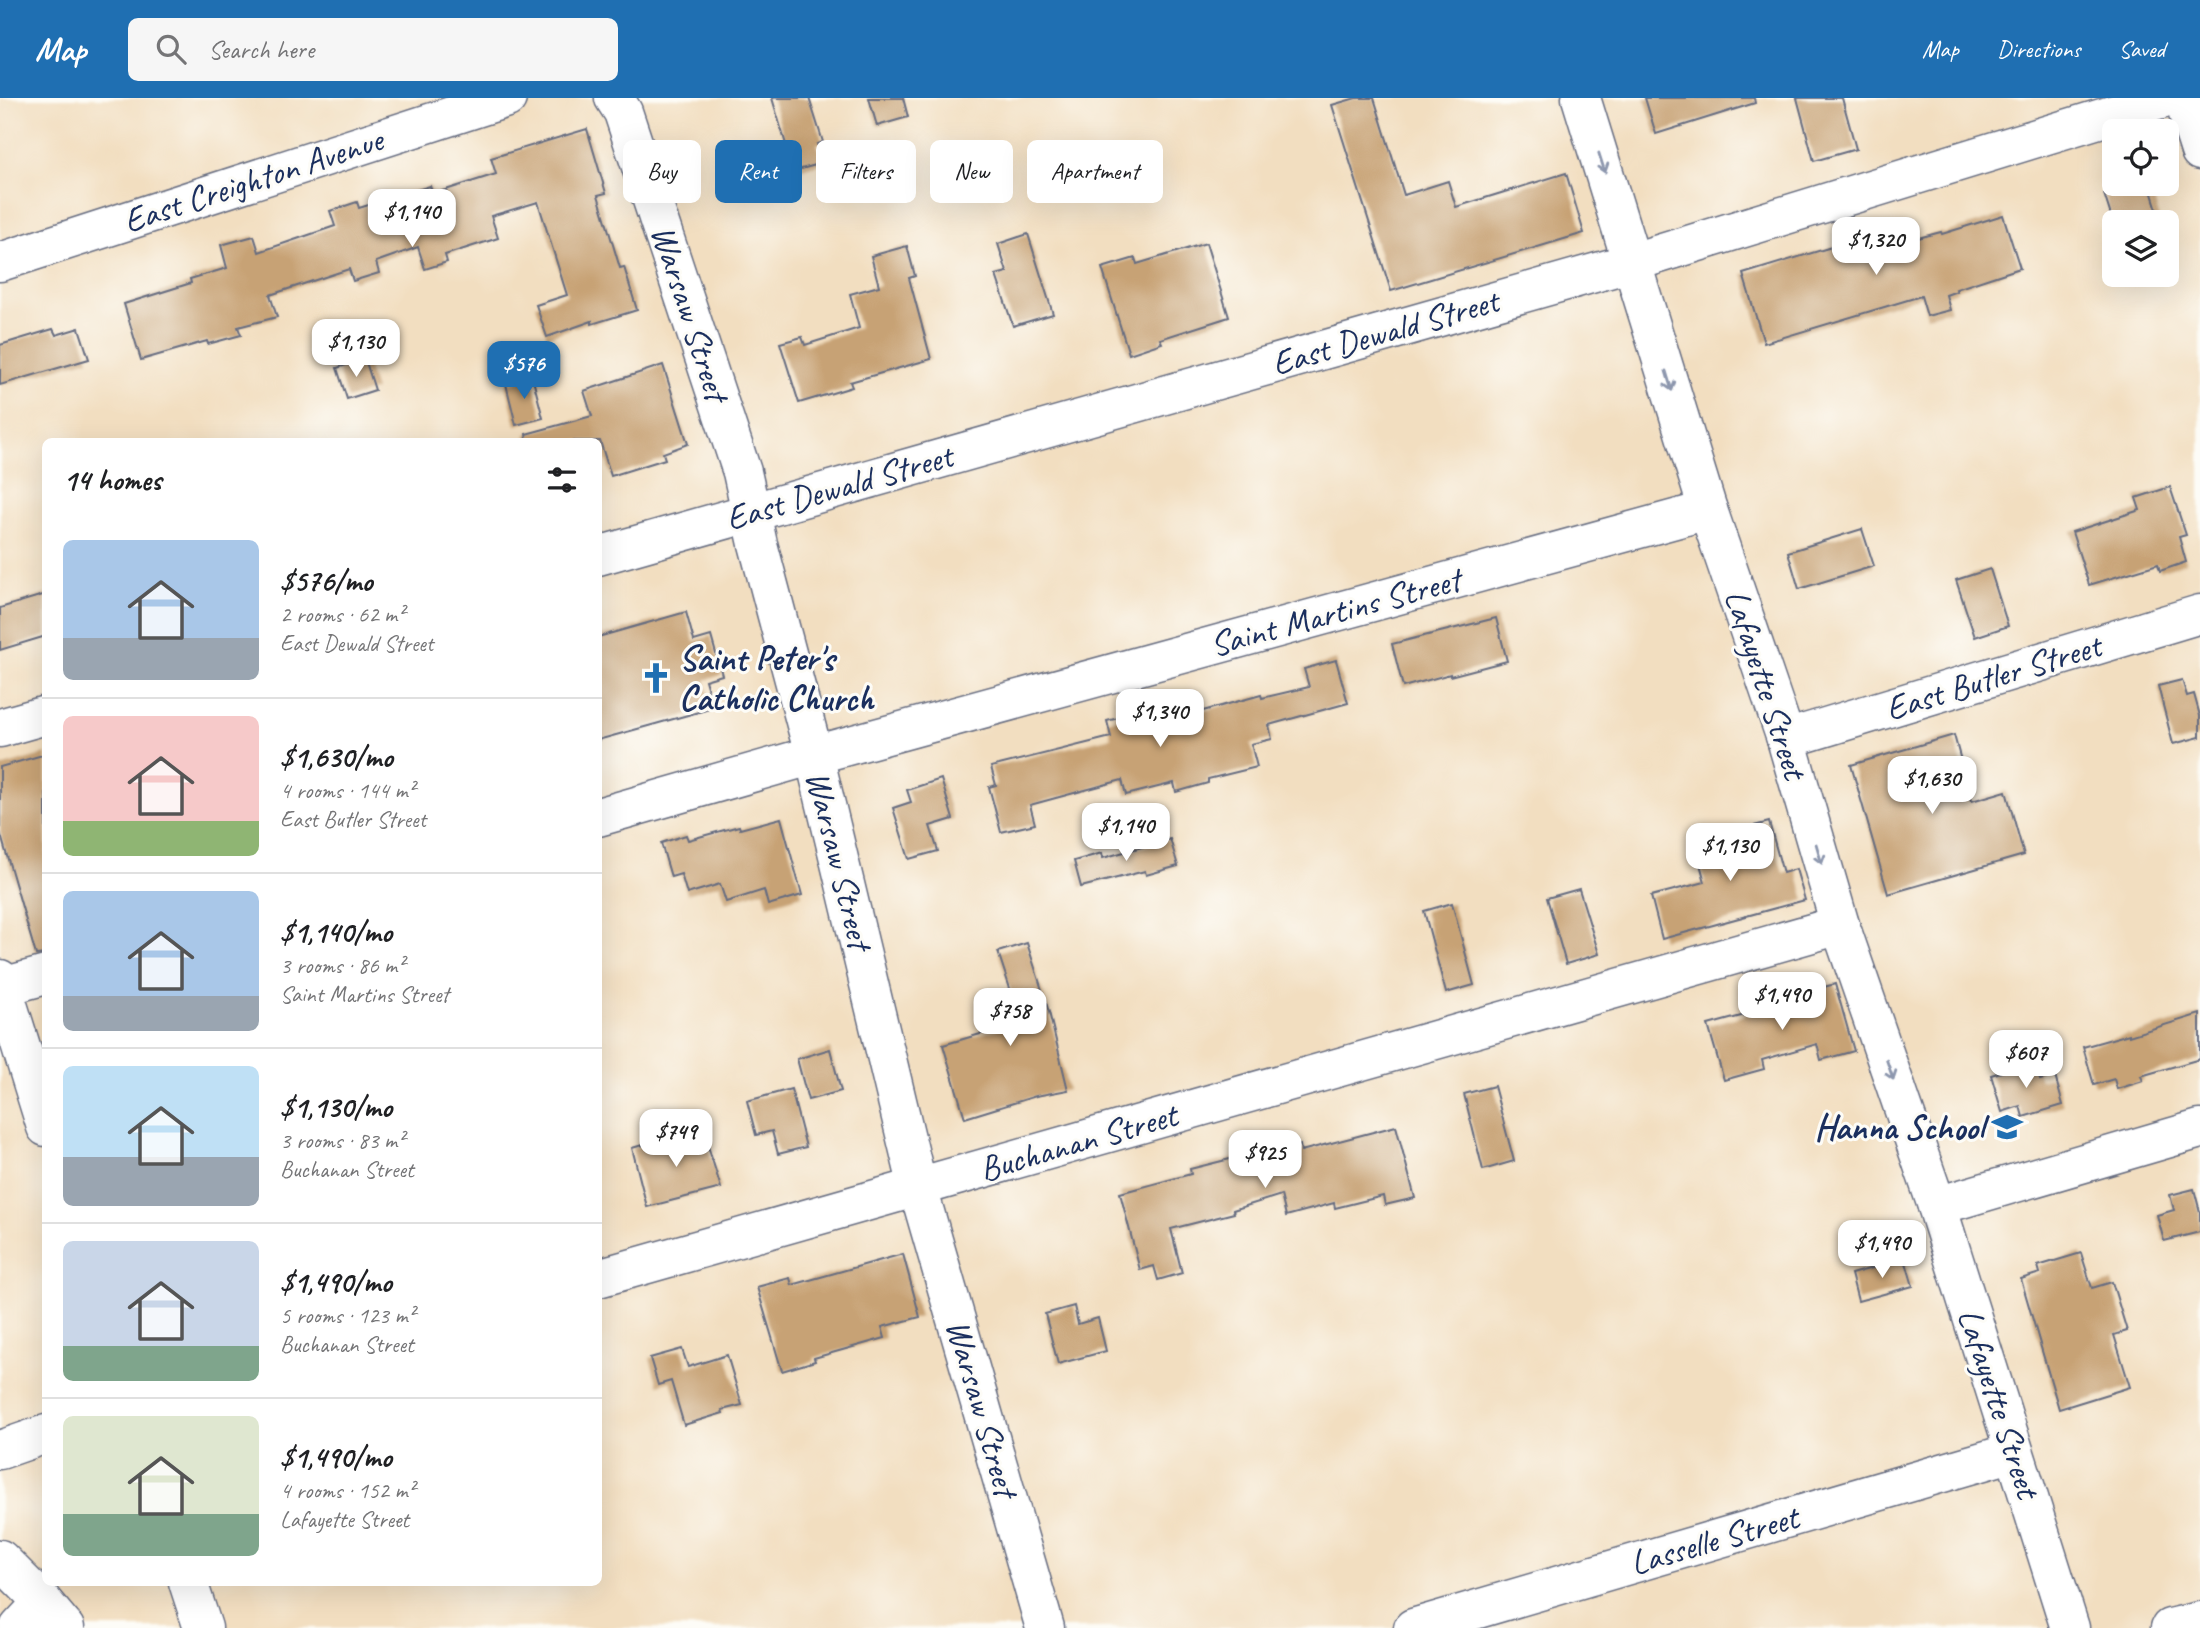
<!DOCTYPE html>
<html lang="en">
<head>
<meta charset="utf-8">
<style>
	:root { --surface:#fff; --page:#f6f6f6; --text:#202124; --muted:#757577; --line:#e0e0e0; --accent:#1f6fb2 }
	body { margin:0; font-family:Caveat,sans-serif; background:var(--page); color:var(--text); height:100vh; display:flex; flex-direction:column; font-size:26px; white-space:nowrap }
	* { box-sizing:border-box; margin:0 }
	p { font-size:23px; color:var(--muted) }
	.icon { flex:none; width:38px; height:38px; fill:none; stroke:currentColor; stroke-width:2; stroke-linecap:round; stroke-linejoin:round }
	.map { position:relative; flex:1; overflow:hidden }
	.details { position:absolute; left:42px; top:340px; width:560px; height:1148px; display:flex; flex-direction:column; background:var(--surface); border-radius:10px; box-shadow:0 7px 28px #0002 }
	.details>* { flex:none }
	.banner { position:absolute; left:623px; top:42px; width:665px; height:63px; display:flex; gap:14px }
	.fabs { position:absolute; left:2102px; top:21px; display:grid; gap:14px }
	.fabs a { display:grid; place-items:center; width:77px; height:77px; border-radius:10px; background:var(--surface); box-shadow:0 7px 28px #0002; font-size:35px }
	.price { position:absolute; translate:-50% -60px; padding:0 16px; border-radius:14px; background:#fff; color:#222; font-size:23px; line-height:46px; filter:drop-shadow(0 2px 4px #0008) }
	.price::after { content:''; position:absolute; left:50%; top:42px; width:21px; height:16px; margin-left:-10px; background:inherit; clip-path:polygon(0 0,100% 0,50% 100%) }
	.price.current { background:var(--accent); color:#fff }
	ul { padding:0; list-style:none }
	li { display:flex; align-items:center; gap:21px; height:175px; padding:0 21px }
	li+li { border-top:2px solid var(--line) }
	li span { display:grid; place-items:center; flex:none; width:196px; height:140px; border-radius:10px; color:#555 }
	li>.icon { margin-inline-start:auto }
	span .icon { width:84px; height:84px; fill:#fffc; stroke-width:1 }
	li b { font-size:30px }
	h2 { display:flex; justify-content:space-between; align-items:center; height:84px; padding:0 21px; font-size:30px }
	.chip { padding:0 24px; border-radius:10px; background:var(--surface); box-shadow:0 7px 28px #0002; font-size:24px; line-height:63px }
	.chip.current { background:var(--accent); color:#fff }
	header { display:flex; align-items:center; gap:42px; box-sizing:border-box; height:98px; padding:0 35px; background:var(--accent); color:#fff }
	header strong { font-size:33px }
	nav { display:flex; gap:38px; margin-inline-start:auto; font-size:24px }
	.search { width:490px; height:63px; background:var(--page); display:flex; align-items:center; gap:18px; box-sizing:border-box; padding:0 24px; border-radius:10px; color:var(--muted); font-size:26px }
	.map>svg:first-child { display:block }
	.building { fill:#c7a275 }
	.lines { fill:none; stroke-linecap:round; stroke-linejoin:round }
	.minor-casing { stroke:#666c80; stroke-width:41 }
	.highway-casing { stroke:#666c80; stroke-width:41 }
	.minor { stroke:#fff; stroke-width:38 }
	.highway { stroke:#fff; stroke-width:38 }
	.oneway { stroke:#8d97ae }
	.labels { text-anchor:middle; dominant-baseline:central; stroke-width:6; stroke-linejoin:round; paint-order:stroke }
	.street-label { font-size:35px; fill:#1b2f5e; stroke:#fdfcf7 }
	.poi-label { font-size:35px; font-weight:bold; fill:#1b2f5e; stroke:#fdfcf7; text-anchor:start }
</style>
</head>
<body>
<header>
<strong>Map</strong>
<div class="search"><svg class="icon" aria-label="search" viewBox="0 0 24 24"><circle cx="10" cy="10" r="6"/><path d="M15 15l6 6"/></svg>Search here</div>
<nav><a>Map</a><a>Directions</a><a>Saved</a></nav>
</header>
<div class="map">
<svg width="2200" height="1530" viewBox="0 0 2200 1530">
	<rect width="100%" height="100%" fill="#fdfcf7"/>
	<filter id="ink" filterUnits="userSpaceOnUse"><feTurbulence type="fractalNoise" baseFrequency=".0143" numOctaves="2"/><feDisplacementMap in="SourceGraphic" scale="14" xChannelSelector="R" yChannelSelector="G"/><feConvolveMatrix kernelMatrix="1 2 1 2 8 2 1 2 1" color-interpolation-filters="sRGB"/></filter>
	<filter id="wash" filterUnits="userSpaceOnUse"><feTurbulence type="fractalNoise" baseFrequency=".00686" numOctaves="4" result="noise"/><feDisplacementMap in="SourceGraphic" scale="28" xChannelSelector="R" yChannelSelector="G"/><feGaussianBlur stdDeviation="1.57" result="paint"/><feColorMatrix in="noise" values="0 0 0 0 0 0 0 0 0 0 0 0 0 0 0 0 0 1.4 0 .05"/><feComposite in="paint" operator="in"/></filter>
	<g filter="url(#wash)">
		<rect width="100%" height="100%" fill="#f2dec0"/>
		<g id="blocks">
			<g class="building">
				<polygon points="772,0 809,0 823,44 817,46 823,65 794,73"/>
				<polygon points="869,0 903,0 908,19 877,28"/>
				<polygon points="1356,0 1374,0 1404,97 1448,83 1456,109 1566,75 1584,135 1391,193 1332,7"/>
				<polygon points="1645,0 1754,0 1755,5 1656,36"/>
				<polygon points="1797,0 1842,0 1856,51 1814,63"/>
				<polygon points="587,31 606,95 598,97 620,170 624,169 637,212 592,226 592,223 547,239 536,207 567,197 538,104 491,118 498,140 445,157 447,164 425,171 418,149 376,164 379,175 353,183 349,171 270,197 277,219 238,229 241,237 208,246 207,243 141,262 124,206 191,185 190,181 227,170 221,147 254,138 259,154 335,128 330,113 357,104 359,110 430,88 433,96 496,76 491,60"/>
				<polygon points="2136,86 2149,86 2161,124 2113,124 2104,96"/>
				<polygon points="2003,117 2020,170 1956,191 1957,193 1946,197 1950,212 1927,218 1921,198 1764,245 1743,176 1884,133 1888,148 1941,134 1942,136"/>
				<polygon points="1028,136 1053,216 1013,228 996,177 1007,174 998,146"/>
				<polygon points="1206,145 1229,219 1160,241 1162,245 1129,256 1102,170 1135,160 1137,166"/>
				<polygon points="907,148 915,178 909,180 931,261 850,284 852,289 799,305 780,245 802,239 805,247 859,230 850,196 879,188 871,158"/>
				<polygon points="79,230 89,261 0,287 0,247 53,231 56,237"/>
				<polygon points="365,261 375,292 347,301 337,270"/>
				<polygon points="663,267 688,346 663,355 665,361 611,378 600,343 527,343 526,336 592,318 584,293"/>
				<polygon points="532,278 543,320 516,327 506,286"/>
				<polygon points="2170,389 2186,437 2179,439 2186,464 2160,473 2158,466 2089,487 2072,434 2140,412 2136,400"/>
				<polygon points="1862,431 1874,468 1799,491 1788,454"/>
				<polygon points="1990,471 2008,528 1975,539 1956,482"/>
				<polygon points="46,496 46,538 0,552 0,510"/>
				<polygon points="686,514 694,543 711,538 722,577 705,582 713,610 598,642 598,539"/>
				<polygon points="1496,520 1507,563 1450,578 1450,576 1403,589 1392,546"/>
				<polygon points="1336,562 1348,605 1269,627 1272,641 1251,646 1257,669 1208,681 1208,685 1176,694 1174,685 1126,697 1122,682 1030,707 1035,726 1001,734 989,689 996,687 991,669 1111,639 1107,623 1155,610 1188,602 1192,616 1261,597 1262,600 1309,589 1304,571"/>
				<polygon points="2182,582 2187,598 2194,596 2200,618 2200,639 2173,646 2158,588"/>
				<polygon points="1954,637 1972,703 2006,693 2024,757 1888,796 1851,667"/>
				<polygon points="46,656 46,856 36,857 0,734 0,669"/>
				<polygon points="941,681 953,721 930,728 938,753 909,761 893,710 911,704 907,692"/>
				<polygon points="781,720 802,797 768,807 764,792 726,804 720,786 687,796 681,776 671,779 661,745 686,737 688,742 739,728 740,731"/>
				<polygon points="1769,724 1783,775 1796,771 1805,802 1662,841 1651,798 1705,784 1694,744"/>
				<polygon points="1170,741 1178,768 1146,777 1145,773 1081,789 1074,763 1102,755 1103,760"/>
				<polygon points="1579,791 1599,856 1566,866 1547,800"/>
				<polygon points="1452,805 1474,887 1446,895 1424,813"/>
				<polygon points="1027,845 1049,914 1068,992 1036,998 965,1020 943,947 1018,925 1017,921 1020,921 998,854"/>
				<polygon points="1835,886 1854,953 1821,962 1817,946 1762,962 1764,971 1724,982 1708,927 1782,907 1780,901"/>
				<polygon points="2200,916 2200,961 2141,978 2143,983 2117,991 2114,981 2094,987 2083,949 2129,936 2129,938"/>
				<polygon points="830,951 841,993 808,1002 797,961"/>
				<polygon points="2035,964 2040,982 2055,978 2063,1007 2023,1019 2020,1008 2002,1014 1991,977"/>
				<polygon points="1494,988 1514,1063 1483,1072 1464,996"/>
				<polygon points="791,991 806,1049 778,1056 772,1033 756,1037 747,1003"/>
				<polygon points="1396,1028 1415,1100 1385,1107 1383,1098 1335,1110 1334,1105 1286,1118 1281,1097 1233,1112 1234,1115 1171,1131 1182,1175 1158,1182 1154,1168 1140,1172 1120,1095 1191,1076 1190,1071 1250,1056 1252,1060 1300,1047 1301,1053"/>
				<polygon points="703,1032 721,1090 647,1109 632,1050 664,1041 665,1043"/>
				<polygon points="2194,1091 2200,1114 2200,1134 2164,1143 2157,1117 2174,1112 2170,1097"/>
				<polygon points="2081,1155 2092,1190 2112,1184 2127,1233 2114,1237 2130,1289 2059,1311 2021,1181 2040,1175 2038,1168"/>
				<polygon points="903,1156 920,1219 882,1229 885,1240 814,1260 815,1263 782,1273 757,1189 790,1180 792,1187"/>
				<polygon points="1905,1161 1913,1188 1858,1203 1851,1176"/>
				<polygon points="1074,1208 1078,1226 1098,1220 1106,1253 1058,1266 1045,1216"/>
				<polygon points="682,1251 688,1269 727,1257 742,1307 722,1312 723,1315 684,1327 671,1283 658,1287 650,1260"/>
			</g>
		</g>
	</g>
	<g filter="url(#ink)">
		<use href="#blocks" fill-opacity="0" stroke="#666c80" stroke-width="2"/>
		<g class="lines">
			<defs>
				<g id="minor">
					<polyline points="614,0 623,14 742,374 758,446 814,657 918,1090 1045,1530"/>
					<polyline points="2183,0 2200,53"/>
					<polyline points="0,164 507,0"/>
					<polyline points="598,458 1633,164 2167,0"/>
					<polyline points="0,630 46,617"/>
					<polyline points="1786,641 2200,516"/>
					<polyline points="598,719 814,657 1708,412"/>
					<polyline points="0,881 46,1029"/>
					<polyline points="2,889 46,877"/>
					<polyline points="1937,1108 2200,1031"/>
					<polyline points="598,1180 1840,827"/>
					<polyline points="0,1352 46,1336"/>
					<polyline points="0,1461 43,1504 65,1530"/>
					<polyline points="188,1484 203,1530"/>
					<polyline points="19,1530 43,1504"/>
					<polyline points="1413,1530 2014,1354"/>
					<polyline points="2170,1530 2200,1523"/>
				</g>
				<polyline id="highway" points="1581,0 1708,412 1786,641 1840,827 1937,1108 2070,1530"/>
			</defs>
			<use href="#minor" class="minor-casing"/>
			<use href="#highway" class="highway-casing"/>
			<use href="#minor" class="minor"/>
			<use href="#highway" class="highway"/>
		</g>
		<defs><path id="oneway-shaft" d="M-6 0H5M1.5-3L5.5 0L1.5 3" fill="none" stroke-width="1.6" stroke-linecap="round" stroke-linejoin="round" transform="scale(1.75)"/></defs>
		<g class="oneway">
			<use href="#oneway-shaft" transform="translate(1602 65) rotate(72)"/>
			<use href="#oneway-shaft" transform="translate(1669 283) rotate(73)"/>
			<use href="#oneway-shaft" transform="translate(1819 756) rotate(74)"/>
			<use href="#oneway-shaft" transform="translate(1890 972) rotate(71)"/>
		</g>
	</g>
	<defs>
		<symbol id="church-bare" viewBox="-9 -9 18 18"><path d="M-1.2-6h2.4v3.5h3.3v2.4h-3.3V6h-2.4V-.1h-3.3v-2.4h3.3Z" fill="#1f6fb2" stroke="#fdfcf7" stroke-width="2.5" paint-order="stroke"/></symbol>
		<symbol id="school-bare" viewBox="-9 -9 18 18"><path d="M0-5L7-2L0 1L-7-2ZM-4 1L0 2.5L4 1V4Q0 6-4 4Z" fill="#1f6fb2" stroke="#fdfcf7" stroke-width="2.5" paint-order="stroke"/></symbol>
	</defs>
	<g fill-rule="evenodd">
		<use href="#church-bare" x="634" y="558" width="44" height="44"/>
		<use href="#school-bare" x="1985" y="1007" width="44" height="44"/>
	</g>
	<g class="labels">
		<g class="street-label">
			<text transform="translate(253 82) rotate(-18)">East Creighton Avenue</text>
			<text transform="translate(690 215) rotate(72)">Warsaw Street</text>
			<text transform="translate(1385 234) rotate(-16)">East Dewald Street</text>
			<text transform="translate(839 389) rotate(-16)">East Dewald Street</text>
			<text transform="translate(1335 514) rotate(-15)">Saint Martins Street</text>
			<text transform="translate(1993 579) rotate(-17)">East Butler Street</text>
			<text transform="translate(1766 586) rotate(72)">Lafayette Street</text>
			<text transform="translate(839 762) rotate(76)">Warsaw Street</text>
			<text transform="translate(1078 1044) rotate(-16)">Buchanan Street</text>
			<text transform="translate(1999 1305) rotate(72)">Lafayette Street</text>
			<text transform="translate(982 1310) rotate(74)">Warsaw Street</text>
			<text transform="translate(1714 1442) rotate(-16)">Lasselle Street</text>
		</g>
		<g class="poi-label">
			<text x="679" y="560">Saint Peter's<tspan x="679" dy="40">Catholic Church</tspan></text>
			<text x="1984" y="1029" text-anchor="end">Hanna School</text>
		</g>
	</g>
</svg>
<div class="fabs">
<a><svg class="icon" aria-label="locate" viewBox="0 0 24 24"><circle cx="12" cy="12" r="6"/><path d="M12 2v4M12 18v4M2 12h4M18 12h4"/></svg></a>
<a><svg class="icon" aria-label="layers" viewBox="0 0 24 24"><path d="M12 4l9 5-9 5-9-5zM3 14l9 5 9-5"/></svg></a>
</div>
<b class="price" style="left:412px;top:151px">$1,140</b>
<b class="price" style="left:1876px;top:179px">$1,320</b>
<b class="price" style="left:356px;top:281px">$1,130</b>
<b class="price current" style="left:524px;top:303px">$576</b>
<b class="price" style="left:1160px;top:651px">$1,340</b>
<b class="price" style="left:1932px;top:718px">$1,630</b>
<b class="price" style="left:1126px;top:765px">$1,140</b>
<b class="price" style="left:1730px;top:785px">$1,130</b>
<b class="price" style="left:1782px;top:934px">$1,490</b>
<b class="price" style="left:1010px;top:950px">$758</b>
<b class="price" style="left:2026px;top:992px">$607</b>
<b class="price" style="left:676px;top:1071px">$749</b>
<b class="price" style="left:1265px;top:1092px">$925</b>
<b class="price" style="left:1882px;top:1182px">$1,490</b>
<div class="banner">
<a class="chip">Buy</a>
<a class="chip current">Rent</a>
<a class="chip">Filters</a>
<a class="chip">New</a>
<a class="chip">Apartment</a>
</div>
<section class="details">
<h2>14 homes<svg class="icon" aria-label="filters" viewBox="0 0 24 24"><path d="M4 7h16M4 17h16"/><circle cx="9" cy="7" r="2"/><circle cx="15" cy="17" r="2"/></svg></h2>
<ul>
<li><span style="background:linear-gradient(#a9c7e8 70%,#9aa5b1 0)"><svg class="icon" aria-label="home" viewBox="0 0 24 24"><path d="M3 11l9-7 9 7M6 9v11h12V9"/></svg></span><div><b>$576/mo</b><p>2 rooms · 62 m²</p><p>East Dewald Street</p></div></li>
<li><span style="background:linear-gradient(#f6c9c9 75%,#8fb573 0)"><svg class="icon" aria-label="home" viewBox="0 0 24 24"><path d="M3 11l9-7 9 7M6 9v11h12V9"/></svg></span><div><b>$1,630/mo</b><p>4 rooms · 144 m²</p><p>East Butler Street</p></div></li>
<li><span style="background:linear-gradient(#a9c7e8 75%,#9aa5b1 0)"><svg class="icon" aria-label="home" viewBox="0 0 24 24"><path d="M3 11l9-7 9 7M6 9v11h12V9"/></svg></span><div><b>$1,140/mo</b><p>3 rooms · 86 m²</p><p>Saint Martins Street</p></div></li>
<li><span style="background:linear-gradient(#bfe0f5 65%,#9aa5b1 0)"><svg class="icon" aria-label="home" viewBox="0 0 24 24"><path d="M3 11l9-7 9 7M6 9v11h12V9"/></svg></span><div><b>$1,130/mo</b><p>3 rooms · 83 m²</p><p>Buchanan Street</p></div></li>
<li><span style="background:linear-gradient(#c9d6e8 75%,#7fa58c 0)"><svg class="icon" aria-label="home" viewBox="0 0 24 24"><path d="M3 11l9-7 9 7M6 9v11h12V9"/></svg></span><div><b>$1,490/mo</b><p>5 rooms · 123 m²</p><p>Buchanan Street</p></div></li>
<li><span style="background:linear-gradient(#dfe7d0 70%,#7fa58c 0)"><svg class="icon" aria-label="home" viewBox="0 0 24 24"><path d="M3 11l9-7 9 7M6 9v11h12V9"/></svg></span><div><b>$1,490/mo</b><p>4 rooms · 152 m²</p><p>Lafayette Street</p></div></li>
</ul>
</section>
</div>
</body>
</html>
